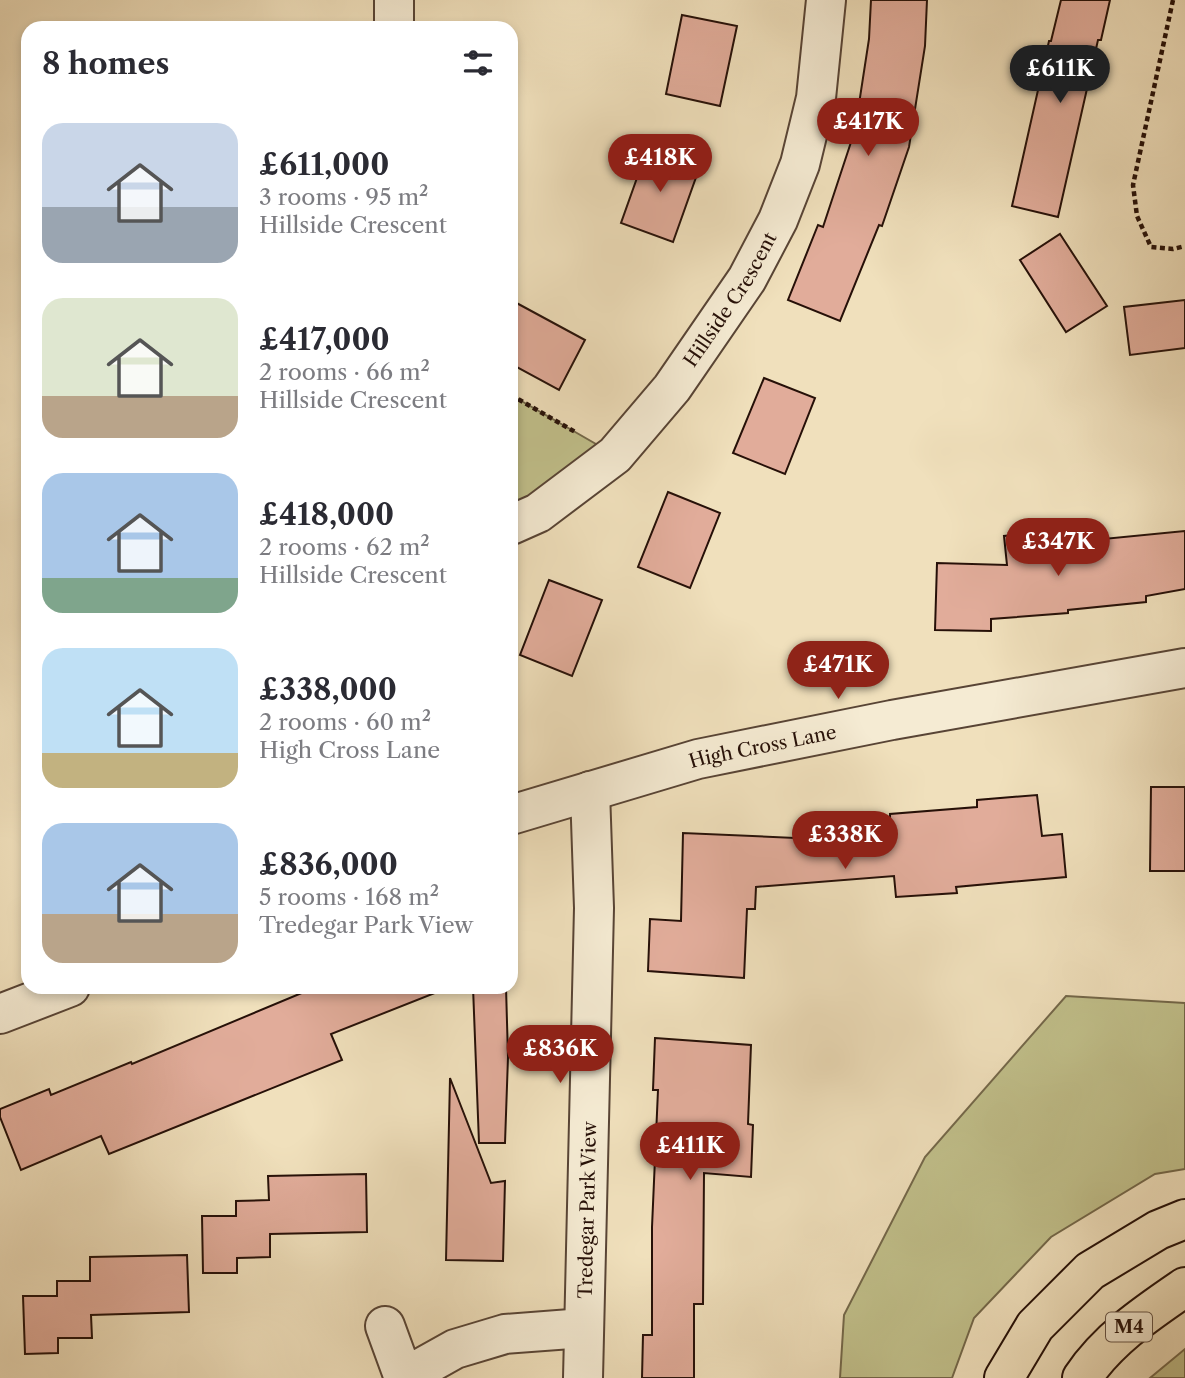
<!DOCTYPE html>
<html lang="en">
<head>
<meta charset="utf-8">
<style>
	:root { --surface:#fff; --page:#f7f7f7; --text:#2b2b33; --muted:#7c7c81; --accent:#8f2418 }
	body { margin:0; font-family:"Libre Caslon Text",serif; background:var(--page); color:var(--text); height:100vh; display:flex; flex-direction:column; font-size:26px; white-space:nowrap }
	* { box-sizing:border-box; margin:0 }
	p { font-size:23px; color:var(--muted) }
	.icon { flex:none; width:38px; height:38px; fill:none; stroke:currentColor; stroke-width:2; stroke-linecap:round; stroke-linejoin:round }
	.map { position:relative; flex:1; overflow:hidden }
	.panel { position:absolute; left:21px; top:21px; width:497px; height:973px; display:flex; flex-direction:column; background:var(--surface); border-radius:21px; box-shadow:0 4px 10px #0003 }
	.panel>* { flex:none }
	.price { position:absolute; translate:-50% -60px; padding:0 16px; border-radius:24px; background:var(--accent); color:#fff; font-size:23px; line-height:46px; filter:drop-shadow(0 2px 4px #0008) }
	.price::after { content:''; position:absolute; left:50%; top:42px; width:21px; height:16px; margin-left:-10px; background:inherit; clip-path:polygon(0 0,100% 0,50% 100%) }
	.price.on { background:#222; color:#fff }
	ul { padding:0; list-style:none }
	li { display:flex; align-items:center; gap:21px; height:175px; padding:0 21px }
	li span { display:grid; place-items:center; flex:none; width:196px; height:140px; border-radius:21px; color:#555 }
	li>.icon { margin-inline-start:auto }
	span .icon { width:84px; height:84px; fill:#fffc; stroke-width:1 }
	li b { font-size:30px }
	h2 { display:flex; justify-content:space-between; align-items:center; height:84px; padding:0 21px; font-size:30px }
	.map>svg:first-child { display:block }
	.green { fill:#c1c08b; stroke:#74684a; stroke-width:2 }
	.building { fill:#e1ac9a; stroke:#261008; stroke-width:2 }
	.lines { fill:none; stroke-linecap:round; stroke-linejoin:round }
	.minor-casing { stroke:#584435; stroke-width:42 }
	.highway-casing { stroke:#261008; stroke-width:42 }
	.path { stroke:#261008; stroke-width:4.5; stroke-dasharray:5 3.5; stroke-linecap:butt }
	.minor { stroke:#f5ebd3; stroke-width:38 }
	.highway { stroke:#f0e0bc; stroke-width:38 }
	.labels { text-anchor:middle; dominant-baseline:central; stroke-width:5; stroke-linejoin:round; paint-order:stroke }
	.shield { fill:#f5ebd3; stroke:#645245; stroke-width:2 }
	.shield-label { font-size:18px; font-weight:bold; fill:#261008 }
	.street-label { font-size:19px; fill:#261008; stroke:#f5ebd3 }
</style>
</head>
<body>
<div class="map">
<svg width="1185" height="1378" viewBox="0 0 1185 1378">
	<rect width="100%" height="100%" fill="#f0e0bc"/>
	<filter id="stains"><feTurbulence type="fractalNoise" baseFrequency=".00286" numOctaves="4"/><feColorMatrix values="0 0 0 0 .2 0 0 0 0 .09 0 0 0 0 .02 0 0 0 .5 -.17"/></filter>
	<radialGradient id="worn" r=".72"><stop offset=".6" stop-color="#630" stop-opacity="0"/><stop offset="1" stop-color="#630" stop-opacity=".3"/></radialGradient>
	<g class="green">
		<polygon points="511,395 615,455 511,525"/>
		<polygon points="1066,996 1185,1003 1185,1169 1155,1174 1051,1237 974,1318 952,1378 840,1378 844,1315 925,1157"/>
		<polygon points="1185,1349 1185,1378 1150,1378"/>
	</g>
	<g class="building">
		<polygon points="871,0 927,0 925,46 909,147 882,226 879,225 840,321 788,300 818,225 823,227 855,130 869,39"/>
		<polygon points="1061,0 1110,0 1101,40 1098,40 1058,217 1012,206 1049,41 1051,41"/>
		<polygon points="682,15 737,26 720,106 666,94"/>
		<polygon points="648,147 700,166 673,242 621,223"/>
		<polygon points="1060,234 1107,306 1066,332 1020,260"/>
		<polygon points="511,300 585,340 559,390 511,364"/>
		<polygon points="1185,300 1185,348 1130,355 1124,307"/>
		<polygon points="764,378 815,398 785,474 733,453"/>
		<polygon points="668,492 720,513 690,588 638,567"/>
		<polygon points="1062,531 1063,543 1185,531 1185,589 1146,596 1146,602 1068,610 1068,613 991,619 991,631 935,630 937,563 1007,565 1004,536"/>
		<polygon points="549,580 602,600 572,676 520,655"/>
		<polygon points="1151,787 1185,787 1185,871 1150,871"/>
		<polygon points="1037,795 1042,836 1062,834 1066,877 956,887 957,893 896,897 894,876 756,887 755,909 747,909 744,978 648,971 650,919 681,921 683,833 795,838 795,829 890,822 890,814 977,807 977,800"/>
		<polygon points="316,987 444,987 445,989 331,1034 342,1060 109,1154 101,1136 21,1170 0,1117 0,1109 49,1089 51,1095 131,1062 132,1064"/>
		<polygon points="473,987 506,987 508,1057 505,1143 479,1143"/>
		<polygon points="655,1038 751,1045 748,1124 753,1125 751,1177 704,1173 703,1304 694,1304 694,1378 642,1378 643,1335 652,1335 652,1227 658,1090 653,1090"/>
		<polygon points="450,1078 491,1183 505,1181 503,1261 446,1260"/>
		<polygon points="366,1174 367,1232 270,1234 270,1257 237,1258 237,1273 203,1273 202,1216 236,1216 236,1201 269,1200 268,1176"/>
		<polygon points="187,1255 189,1312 91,1315 92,1338 58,1338 58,1353 25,1354 23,1296 57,1296 57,1281 90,1281 90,1257"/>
	</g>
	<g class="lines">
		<defs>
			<g id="minor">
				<polyline points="394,0 394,28"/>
				<path id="s1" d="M511 525 538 513 615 455 672 388 747 279 778 220 800 164 816 98 826 0"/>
				<path id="s2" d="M511 815 698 759 892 720 1185 668"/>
				<polyline points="0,1014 70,987"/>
				<polyline points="385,1326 404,1378"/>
				<polyline points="403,1378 455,1349 505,1334 584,1328"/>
				<path id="s3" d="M583 1378 594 908 590 791"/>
			</g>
			<g id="highway">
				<polyline points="1004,1378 1035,1326 1090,1271 1158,1230 1185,1219"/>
				<path d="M1082 1378C1108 1339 1147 1313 1185 1287"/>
			</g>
		</defs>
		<use href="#minor" class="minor-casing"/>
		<use href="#highway" class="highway-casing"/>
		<g class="path">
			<polyline points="1173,0 1133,185 1137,216 1151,247 1173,249 1185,246"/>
			<polyline points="511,395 577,433"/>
		</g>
		<use href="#minor" class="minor"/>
		<use href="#highway" class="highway"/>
	</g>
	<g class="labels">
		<rect class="shield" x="1106" y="1312.5" width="46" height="29" rx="5"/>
		<g class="shield-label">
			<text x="1129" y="1327">M4</text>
		</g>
		<g class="street-label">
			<text stroke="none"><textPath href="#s1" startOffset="320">Hillside Crescent</textPath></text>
			<text stroke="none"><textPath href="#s2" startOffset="261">High Cross Lane</textPath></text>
			<text stroke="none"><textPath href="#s3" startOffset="168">Tredegar Park View</textPath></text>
		</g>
	</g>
	<rect width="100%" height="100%" filter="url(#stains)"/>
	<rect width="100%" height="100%" fill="url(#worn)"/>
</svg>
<b class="price on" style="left:1060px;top:105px">£611K</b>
<b class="price" style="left:868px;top:158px">£417K</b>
<b class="price" style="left:660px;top:194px">£418K</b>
<b class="price" style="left:1058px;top:578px">£347K</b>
<b class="price" style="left:838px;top:701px">£471K</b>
<b class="price" style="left:845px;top:871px">£338K</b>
<b class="price" style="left:560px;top:1085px">£836K</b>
<b class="price" style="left:690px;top:1182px">£411K</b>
<section class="panel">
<h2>8 homes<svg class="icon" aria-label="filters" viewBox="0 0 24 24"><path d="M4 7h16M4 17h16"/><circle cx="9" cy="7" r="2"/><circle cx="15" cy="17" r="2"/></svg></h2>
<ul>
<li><span style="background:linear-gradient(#c9d6e8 60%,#9aa5b1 0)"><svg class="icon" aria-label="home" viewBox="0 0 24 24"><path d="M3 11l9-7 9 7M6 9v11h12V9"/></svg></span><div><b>£611,000</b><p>3 rooms · 95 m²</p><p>Hillside Crescent</p></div></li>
<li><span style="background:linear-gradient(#dfe7d0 70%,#b9a48a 0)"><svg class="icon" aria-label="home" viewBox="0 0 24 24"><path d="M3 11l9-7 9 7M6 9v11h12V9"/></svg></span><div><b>£417,000</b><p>2 rooms · 66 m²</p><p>Hillside Crescent</p></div></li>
<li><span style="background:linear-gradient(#a9c7e8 75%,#7fa58c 0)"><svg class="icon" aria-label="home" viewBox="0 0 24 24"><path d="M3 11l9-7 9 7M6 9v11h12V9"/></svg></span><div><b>£418,000</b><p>2 rooms · 62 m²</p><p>Hillside Crescent</p></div></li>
<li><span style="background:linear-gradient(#bfe0f5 75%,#c2b280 0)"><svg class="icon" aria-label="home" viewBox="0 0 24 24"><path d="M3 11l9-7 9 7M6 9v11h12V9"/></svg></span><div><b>£338,000</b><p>2 rooms · 60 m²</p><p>High Cross Lane</p></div></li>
<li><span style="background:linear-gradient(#a9c7e8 65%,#b9a48a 0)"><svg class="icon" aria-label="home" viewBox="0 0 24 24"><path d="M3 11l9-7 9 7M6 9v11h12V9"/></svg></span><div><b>£836,000</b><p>5 rooms · 168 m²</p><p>Tredegar Park View</p></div></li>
</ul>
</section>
</div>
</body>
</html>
